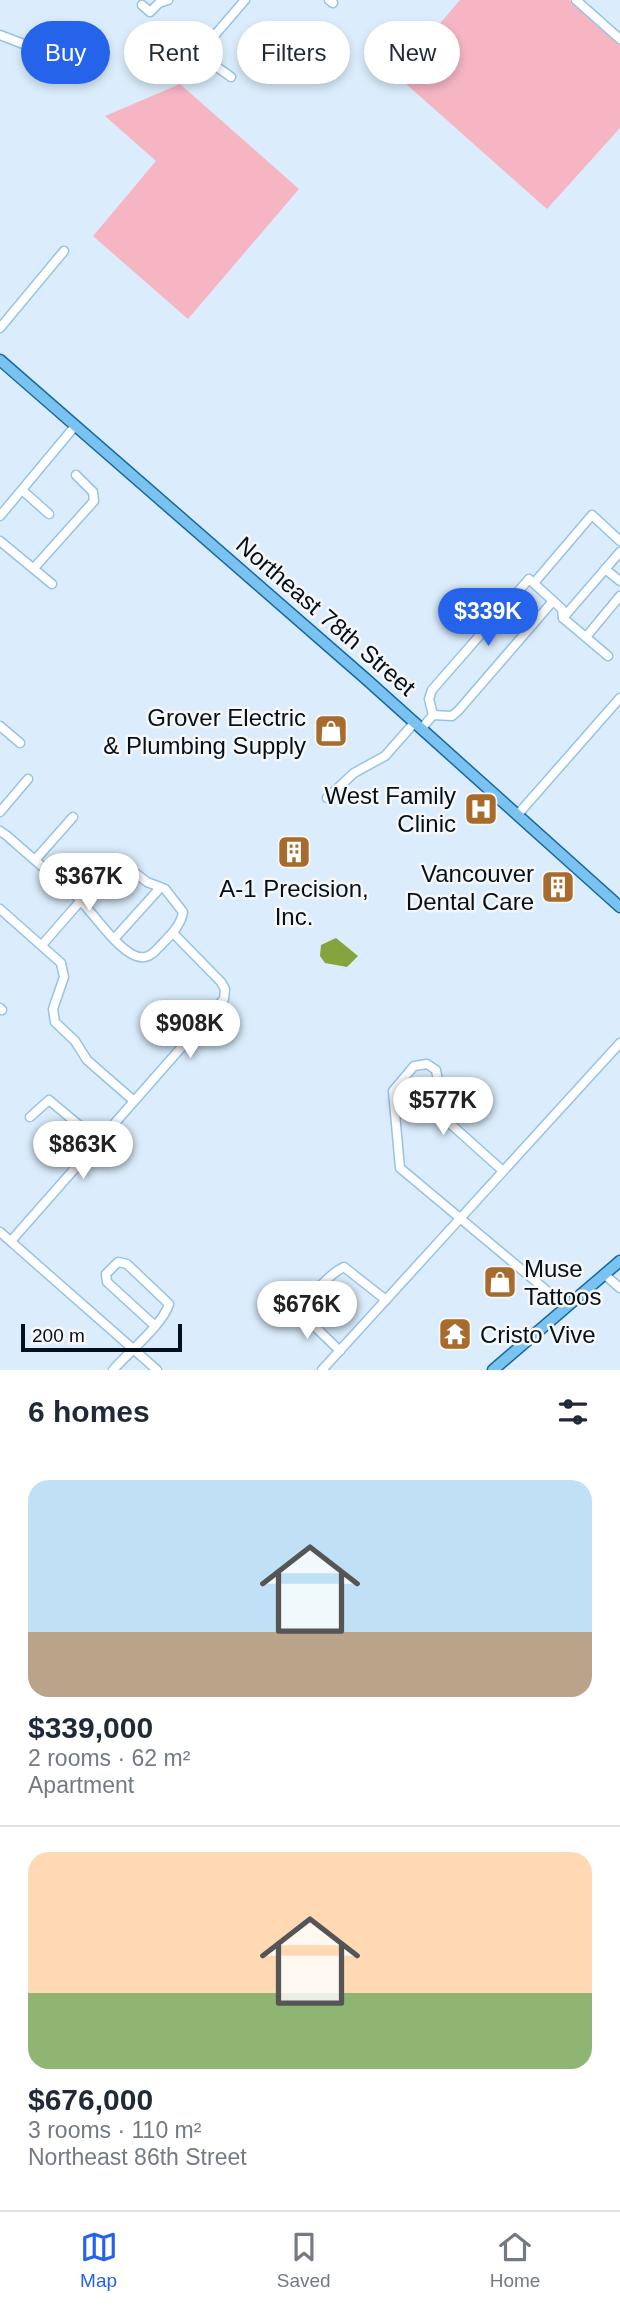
<!DOCTYPE html>
<html lang="en">
<head>
<meta charset="utf-8">
<style>
	:root { --surface:#fff; --page:#f6f6f7; --text:#1f2937; --muted:#747a83; --line:#e0e1e3; --accent:#2563eb }
	body { margin:0; font-family:Helvetica,sans-serif; background:var(--page); color:var(--text); height:100vh; display:flex; flex-direction:column; font-size:26px; white-space:nowrap }
	* { box-sizing:border-box; margin:0 }
	p { font-size:23px; color:var(--muted) }
	.icon { flex:none; width:38px; height:38px; fill:none; stroke:currentColor; stroke-width:2; stroke-linecap:round; stroke-linejoin:round }
	.map { position:relative; height:1370px; overflow:hidden }
	.panel { display:flex; flex-direction:column; background:var(--surface); flex:1 }
	.panel>* { flex:none }
	.banner { position:absolute; left:21px; top:21px; width:579px; height:63px; display:flex; gap:14px }
	.scale { position:absolute; left:21px; bottom:18px; width:161px; box-sizing:border-box; padding-left:7px; border:4px solid #02101d; border-top:0; font-size:19px; line-height:24px; white-space:nowrap; color:#02101d; -webkit-text-stroke:5px #f7f7f7; paint-order:stroke }
	.price { position:absolute; translate:-50% -60px; padding:0 16px; border-radius:24px; background:#fff; color:#222; font-size:23px; line-height:46px; filter:drop-shadow(0 2px 4px #0008) }
	.price::after { content:''; position:absolute; left:50%; top:42px; width:21px; height:16px; margin-left:-10px; background:inherit; clip-path:polygon(0 0,100% 0,50% 100%) }
	.price.active { background:var(--accent); color:#fff }
	ul { padding:0; list-style:none }
	li { display:grid; align-content:center; gap:14px; height:371px; padding:0 28px }
	li+li { border-top:2px solid var(--line) }
	li span { display:grid; place-items:center; height:217px; border-radius:21px; color:#555 }
	li>.icon { margin-inline-start:auto }
	span .icon { width:126px; height:126px; fill:#fffc; stroke-width:1 }
	li b { font-size:30px }
	h2 { display:flex; justify-content:space-between; align-items:center; height:84px; padding:0 28px; font-size:30px }
	.pill { padding:0 24px; border-radius:32px; background:var(--surface); box-shadow:0 4px 10px #0003; font-size:24px; line-height:63px }
	.pill.active { background:var(--accent); color:#fff }
	.menu { display:flex; justify-content:space-around; align-items:center; height:98px; border-top:2px solid var(--line); background:var(--surface); font-size:19px; color:var(--muted) }
	.menu a { display:grid; justify-items:center; gap:4px }
	.menu .active { color:var(--accent) }
	.map>svg:first-child { display:block }
	.green { fill:#f6b5c3 }
	.water { fill:#86a43d }
	.lines { fill:none; stroke-linecap:round; stroke-linejoin:round }
	.minor-casing { stroke:#96c2e6; stroke-width:11 }
	.major-casing { stroke:#1669a0; stroke-width:13 }
	.minor { stroke:#fff; stroke-width:8 }
	.major { stroke:#7ac2f0; stroke-width:10 }
	.labels { text-anchor:middle; dominant-baseline:central; stroke-width:5; stroke-linejoin:round; paint-order:stroke }
	.street-label { font-size:24px; fill:#02101d; stroke:#f7f7f7 }
	.poi-label { font-size:24px; fill:#02101d; stroke:#f7f7f7; text-anchor:end }
</style>
</head>
<body>
<div class="map">
<svg width="620" height="1370" viewBox="0 0 620 1370">
	<rect width="100%" height="100%" fill="#dbedfc"/>
	<g class="green">
		<polygon points="460,0 569,0 620,45 620,128 547,209 396,75"/>
		<polygon points="180,84 299,189 188,319 93,236 156,161 105,116"/>
	</g>
	<polygon class="water" points="336,938 358,956 347,967 325,963 320,956 321,945"/>
	<g class="lines">
		<defs>
			<g id="minor">
				<polyline points="329,0 333,3"/>
				<polyline points="576,0 620,39"/>
				<polyline points="142,5 150,12 159,3 168,0"/>
				<polyline points="0,35 26,45 68,28"/>
				<polyline points="231,77 203,57 202,50 245,0"/>
				<polyline points="0,328 64,251"/>
				<polyline points="22,490 49,514"/>
				<polyline points="0,516 75,426"/>
				<polyline points="0,541 52,584"/>
				<polyline points="34,568 94,501 93,492 76,475"/>
				<polyline points="605,569 620,581"/>
				<polyline points="534,583 592,515 620,541"/>
				<polyline points="563,618 620,552"/>
				<polyline points="586,637 620,596"/>
				<polyline points="433,715 429,699 432,690 529,579 562,609 563,618 608,656"/>
				<polyline points="0,726 20,743"/>
				<polyline points="422,728 433,715 452,716 458,711 553,601"/>
				<polyline points="327,798 354,773 385,756 415,722"/>
				<polyline points="0,812 28,779"/>
				<polyline points="519,813 620,698"/>
				<path d="M0 831 6 835 76 896C91 909 124 962 145 957 152 956 157 949 162 944 171 935 181 925 183 912L165 889 147 882 117 859 42 945"/>
				<polyline points="35,860 73,817"/>
				<polyline points="0,909 61,963 64,977 53,1009 55,1022 75,1041 87,1060 134,1101"/>
				<polyline points="114,939 160,888"/>
				<polyline points="0,1008 2,1010"/>
				<polyline points="30,1117 49,1100 99,1142"/>
				<polyline points="503,1171 445,1119 436,1070 427,1064 414,1066 393,1091 400,1168 552,1295 572,1303"/>
				<polyline points="0,1232 157,1370"/>
				<polyline points="11,1241 224,999 225,989 221,982 173,933"/>
				<polyline points="604,1274 620,1288"/>
				<path d="M340 1351 304 1316C302 1301 331 1273 344 1267L386 1300"/>
				<path d="M113 1370C127 1354 164 1323 169 1304L127 1264 118 1262 106 1274 107 1282 154 1325"/>
				<polyline points="322,1370 620,1043"/>
			</g>
			<g id="major">
				<polyline points="0,360 366,679 620,907"/>
				<polyline points="493,1370 620,1261"/>
			</g>
		</defs>
		<use href="#minor" class="minor-casing"/>
		<use href="#major" class="major-casing"/>
		<use href="#minor" class="minor"/>
		<use href="#major" class="major"/>
	</g>
	<defs>
		<symbol id="shop-square" viewBox="-11 -11 22 22"><rect x="-9" y="-9" width="18" height="18" rx="4" fill="#a66b2d" stroke="#f7f7f7"/><path d="M-5-2.5h2.3a2.7 3.5 0 0 1 5.4 0H5L5.5 6h-11ZM-1.5-2.5h3a1.5 2.3 0 0 0-3 0Z" fill="#fff"/></symbol>
		<symbol id="hospital-square" viewBox="-11 -11 22 22"><rect x="-9" y="-9" width="18" height="18" rx="4" fill="#a66b2d" stroke="#f7f7f7"/><path d="M-5-5h3v3.5h4V-5h3V5h-3V1.5h-4V5h-3Z" fill="#fff"/></symbol>
		<symbol id="building-square" viewBox="-11 -11 22 22"><rect x="-9" y="-9" width="18" height="18" rx="4" fill="#a66b2d" stroke="#f7f7f7"/><path d="M-4-6H4V6H1V3H-1V6H-4ZM-2.5-4.3h1.7v1.8h-1.7ZM.8-4.3h1.7v1.8H.8ZM-2.5-1h1.7V.8h-1.7ZM.8-1h1.7V.8H.8Z" fill="#fff"/></symbol>
		<symbol id="temple-square" viewBox="-11 -11 22 22"><rect x="-9" y="-9" width="18" height="18" rx="4" fill="#a66b2d" stroke="#f7f7f7"/><path d="M0-6L5-2H3V0L6.5 2.5H4V6H1.5V3h-3V6H-4V2.5H-6.5L-3 0V-2H-5Z" fill="#fff"/></symbol>
	</defs>
	<g fill-rule="evenodd">
		<use href="#shop-square" x="312" y="712" width="38" height="38"/>
		<use href="#hospital-square" x="462" y="790" width="38" height="38"/>
		<use href="#building-square" x="275" y="833" width="38" height="38"/>
		<use href="#building-square" x="539" y="868" width="38" height="38"/>
		<use href="#shop-square" x="481" y="1263" width="38" height="38"/>
		<use href="#temple-square" x="436" y="1315" width="38" height="38"/>
	</g>
	<g class="labels">
		<g class="street-label">
			<text transform="translate(326 616) rotate(41)">Northeast 78th Street</text>
		</g>
		<g class="poi-label">
			<text x="306" y="717">Grover Electric<tspan x="306" dy="28">&amp; Plumbing Supply</tspan></text>
			<text x="456" y="795">West Family<tspan x="456" dy="28">Clinic</tspan></text>
			<text x="534" y="873">Vancouver<tspan x="534" dy="28">Dental Care</tspan></text>
			<text x="294" y="888" text-anchor="middle">A-1 Precision,<tspan x="294" dy="28">Inc.</tspan></text>
			<text x="524" y="1268" text-anchor="start">Muse<tspan x="524" dy="28">Tattoos</tspan></text>
			<text x="480" y="1334" text-anchor="start">Cristo Vive</text>
		</g>
	</g>
</svg>
<div class="scale">200 m</div>
<b class="price active" style="left:488px;top:648px">$339K</b>
<b class="price" style="left:89px;top:913px">$367K</b>
<b class="price" style="left:190px;top:1060px">$908K</b>
<b class="price" style="left:443px;top:1137px">$577K</b>
<b class="price" style="left:83px;top:1181px">$863K</b>
<b class="price" style="left:307px;top:1341px">$676K</b>
<div class="banner">
<a class="pill active">Buy</a>
<a class="pill">Rent</a>
<a class="pill">Filters</a>
<a class="pill">New</a>
</div>
</div>
<section class="panel">
<h2>6 homes<svg class="icon" aria-label="filters" viewBox="0 0 24 24"><path d="M4 7h16M4 17h16"/><circle cx="9" cy="7" r="2"/><circle cx="15" cy="17" r="2"/></svg></h2>
<ul>
<li><span style="background:linear-gradient(#bfe0f5 70%,#b9a48a 0)"><svg class="icon" aria-label="home" viewBox="0 0 24 24"><path d="M3 11l9-7 9 7M6 9v11h12V9"/></svg></span><div><b>$339,000</b><p>2 rooms · 62 m²</p><p>Apartment</p></div></li>
<li><span style="background:linear-gradient(#ffd9b3 65%,#8fb573 0)"><svg class="icon" aria-label="home" viewBox="0 0 24 24"><path d="M3 11l9-7 9 7M6 9v11h12V9"/></svg></span><div><b>$676,000</b><p>3 rooms · 110 m²</p><p>Northeast 86th Street</p></div></li>
</ul>
</section>
<nav class="menu">
<a class="active"><svg class="icon" aria-label="map" viewBox="0 0 24 24"><path d="M3 6l6-2 6 2 6-2v14l-6 2-6-2-6 2zM9 4v14M15 6v14"/></svg>Map</a>
<a><svg class="icon" aria-label="saved" viewBox="0 0 24 24"><path d="M7 4h10v16l-5-4-5 4z"/></svg>Saved</a>
<a><svg class="icon" aria-label="home" viewBox="0 0 24 24"><path d="M3 11l9-7 9 7M6 9v11h12V9"/></svg>Home</a>
</nav>
</body>
</html>
